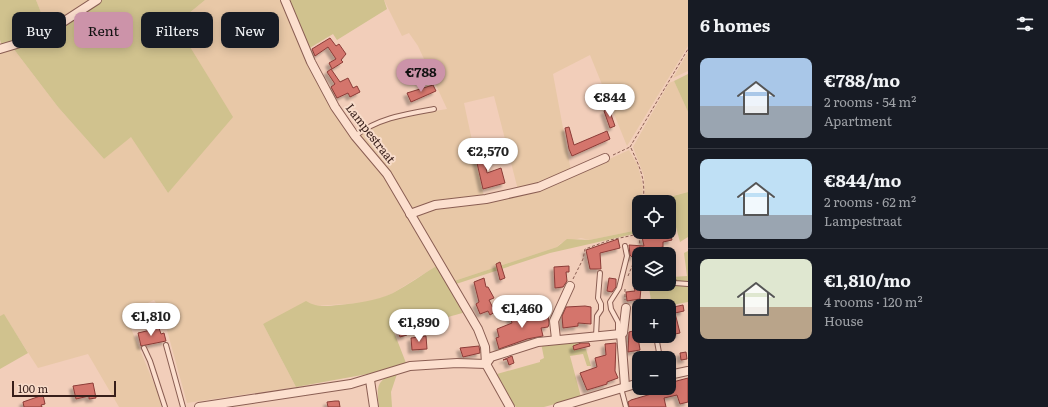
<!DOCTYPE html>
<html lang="en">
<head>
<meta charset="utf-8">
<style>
	:root { --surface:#171b24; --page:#242831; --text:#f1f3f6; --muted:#9ea1a6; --line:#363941; --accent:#cc93a9 }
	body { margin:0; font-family:Literata,serif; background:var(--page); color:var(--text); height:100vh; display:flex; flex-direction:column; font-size:15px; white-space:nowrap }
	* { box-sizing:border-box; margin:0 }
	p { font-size:13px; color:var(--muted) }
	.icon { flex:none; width:22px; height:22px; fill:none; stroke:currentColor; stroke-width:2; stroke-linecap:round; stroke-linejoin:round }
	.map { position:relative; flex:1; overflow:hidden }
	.panel { display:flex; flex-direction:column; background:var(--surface); width:360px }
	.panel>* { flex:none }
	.top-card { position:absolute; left:12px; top:12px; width:380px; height:36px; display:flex; gap:8px }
	.buttons { position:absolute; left:632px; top:195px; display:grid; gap:8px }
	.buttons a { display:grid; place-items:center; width:44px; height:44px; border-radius:8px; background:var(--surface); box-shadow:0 2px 10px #0003; font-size:20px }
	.scale { position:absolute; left:12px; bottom:10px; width:104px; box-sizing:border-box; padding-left:4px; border:2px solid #371e1a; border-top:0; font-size:11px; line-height:14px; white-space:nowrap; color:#371e1a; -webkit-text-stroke:3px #f8dcca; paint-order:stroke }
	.price { position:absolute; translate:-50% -34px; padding:0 9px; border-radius:14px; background:#fff; color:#222; font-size:13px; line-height:26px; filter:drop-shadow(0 1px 2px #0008) }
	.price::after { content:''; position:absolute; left:50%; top:24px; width:12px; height:9px; margin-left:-6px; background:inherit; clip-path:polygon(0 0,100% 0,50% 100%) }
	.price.selected { background:var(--accent); color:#111 }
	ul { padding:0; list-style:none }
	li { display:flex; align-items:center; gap:12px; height:100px; padding:0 12px }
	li+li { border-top:1px solid var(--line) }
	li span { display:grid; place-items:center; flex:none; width:112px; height:80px; border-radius:8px; color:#555 }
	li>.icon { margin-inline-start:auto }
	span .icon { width:48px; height:48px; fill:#fffc; stroke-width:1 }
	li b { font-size:17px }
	h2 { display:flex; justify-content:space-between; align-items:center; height:48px; padding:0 12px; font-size:17px }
	.tag { padding:0 14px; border-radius:8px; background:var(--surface); box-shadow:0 2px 10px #0003; font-size:14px; line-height:36px }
	.tag.selected { background:var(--accent); color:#111 }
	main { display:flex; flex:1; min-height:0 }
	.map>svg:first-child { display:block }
	.farmland { fill:#e8c8a7 }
	.green { fill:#d0c28e }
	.water { fill:#9fc2ac; stroke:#669077 }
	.building { fill:#d4746c; stroke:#8b3c37; filter:url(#shadow) }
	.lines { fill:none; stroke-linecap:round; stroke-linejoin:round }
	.lane-casing { stroke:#8a5e53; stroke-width:6 }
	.street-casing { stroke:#8a5e53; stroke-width:10 }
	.path { stroke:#8a5e53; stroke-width:1; stroke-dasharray:3 2; stroke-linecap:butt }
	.lane { stroke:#fcdfce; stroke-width:4 }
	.street { stroke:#fcdfce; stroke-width:8 }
	.labels { text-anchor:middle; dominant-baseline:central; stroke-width:4; stroke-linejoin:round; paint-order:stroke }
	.street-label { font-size:12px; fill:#371e1a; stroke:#f8dcca }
</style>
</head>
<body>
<main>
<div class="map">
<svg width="688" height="407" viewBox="0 0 688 407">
	<defs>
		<filter id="shadow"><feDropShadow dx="-3.5" dy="3.5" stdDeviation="1" flood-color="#0004"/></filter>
	</defs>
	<rect width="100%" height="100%" fill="#f2ceba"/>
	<g class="farmland">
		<polygon points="36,0 93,0 48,30"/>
		<polygon points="205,0 283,0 311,69 382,172 438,265 393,293 382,298 362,303 314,306 263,324 296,387 187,403 162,312 154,300 125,314 160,398 161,407 119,407 88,354 38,368 4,315 0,316 0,51 13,48 58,107 104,159 131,136 168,193 185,36 176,24"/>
		<polygon points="384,0 688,0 688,46 627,146 590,55 553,74 571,171 518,190 494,96 464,103 484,197 411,209 359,139 361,134 365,130 390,121 411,115 447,109 418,46 409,33 402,36"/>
		<polygon points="688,52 688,71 673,78 685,57"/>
		<polygon points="674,81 688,112 688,192 645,202 644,176 633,147 669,83"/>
		<polygon points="629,150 638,166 643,186 642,202 639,202 638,230 589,240 581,238 561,243 557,247 454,281 416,220 416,215 425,210 482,202 605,161"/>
	</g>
	<g class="green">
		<polygon points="0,0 36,0 48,30 2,46 0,40"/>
		<polygon points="100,0 205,0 176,24 233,117 168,193 131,137 104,159 58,107 13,48 34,44 44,39"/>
		<polygon points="288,0 384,0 387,9 337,40 333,34 308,49"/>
		<polygon points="688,74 688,112 674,81"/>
		<polygon points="688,192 688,237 680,242 676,227 669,228 669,202 650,202"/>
		<polygon points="638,230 638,233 550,253 456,284 454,281 557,247 567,239 589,240"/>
		<polygon points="688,251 688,302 667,306 652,306 649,288 673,288 672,277 687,276 684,253"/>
		<path d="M438 265 466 312 394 332 406 363 373 373 296 387 263 324 306 301C317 308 327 306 339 305 357 303 376 301 393 293 408 285 423 274 438 265Z"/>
		<polygon points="4,314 28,353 0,369 0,316"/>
		<polygon points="577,339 579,349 586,349 591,366 587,366 583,354 570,356 581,397 544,407 516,407 514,405 497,374 540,362 540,360 544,358 541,343"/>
		<path d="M397 374 391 392 392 407H379C377 388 375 379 397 374Z"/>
	</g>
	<polygon class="water" points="161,20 167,28 158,29 147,38 144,31 144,26 151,21"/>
	<g class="building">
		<polygon points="330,38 336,46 339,44 346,54 341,60 343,62 332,69 329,63 336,59 328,47 315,56 312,49"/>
		<polygon points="331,69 340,82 348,78 353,88 357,86 360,92 350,97 348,93 337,98 331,87 335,84 327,72"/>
		<polygon points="433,85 436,91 411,102 407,93"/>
		<polygon points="609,109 615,126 610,128 604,111"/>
		<polygon points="569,127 574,145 607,131 610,139 572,156 569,149 565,128"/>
		<polygon points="482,148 487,173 501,168 505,183 483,189 474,150"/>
		<polygon points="670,232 672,240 663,242 663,247 644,251 644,254 635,253 633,258 630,255 629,245 644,246 642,237"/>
		<polygon points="618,239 620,248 600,253 601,269 590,269 586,250"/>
		<polygon points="500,262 505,278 500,280 496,264"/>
		<polygon points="569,266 569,272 566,272 567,281 563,287 555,288 554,267"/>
		<polygon points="484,278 486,287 488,287 494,298 489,300 495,312 490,315 488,311 480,314 476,304 479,302 474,282"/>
		<polygon points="609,278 616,279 616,287 612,292 607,291"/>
		<polygon points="634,288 641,288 640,299 627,301 626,292 635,291"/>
		<polygon points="683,305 684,311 675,313 680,333 670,335 669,308"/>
		<polygon points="512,306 517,321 525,319 526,321 540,319 539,307 547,306 549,324 548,327 541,328 543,336 527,339 499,349 496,338 499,337 497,329 512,323 507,307"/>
		<polygon points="585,306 591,307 591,324 578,323 578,326 563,328 562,316 566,307"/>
		<polygon points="159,328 161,334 164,333 166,341 141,346 138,333"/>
		<polygon points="406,329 407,335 400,337 398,332"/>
		<polygon points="637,330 640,350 628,352 629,332"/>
		<polygon points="426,336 427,349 412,350 411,338"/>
		<polygon points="581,343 589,343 590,346 574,350 573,346"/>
		<polygon points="616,343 615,371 618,378 607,382 607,384 587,390 580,373 597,367 595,358 606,355 605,344"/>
		<polygon points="479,346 480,353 463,357 460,348"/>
		<polygon points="686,352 687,359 681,360 680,353"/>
		<polygon points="512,356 514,363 509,365 507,359 503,360"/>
		<polygon points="688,378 688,402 680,404 677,395 664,398 666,407 629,407 628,402 631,400 658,392 657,388 669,388 669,383"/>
		<polygon points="93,383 96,398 89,399 89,396 76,399 73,386"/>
		<polygon points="43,395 45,404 41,405 42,407 24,407 23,402"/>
		<polygon points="335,401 339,401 340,407 328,407 327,402"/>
	</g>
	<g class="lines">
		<defs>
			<g id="lane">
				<path d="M355 136C378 118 406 114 434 109"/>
				<polyline points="662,251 663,254"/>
				<polyline points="669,274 675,283 688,284"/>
				<polyline points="618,334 618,322 611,309 610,302 619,288 627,256 625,246"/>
				<polyline points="596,336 597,316 601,310 601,304 598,298 600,273"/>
				<polyline points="656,336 660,358"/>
				<polyline points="166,345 183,407"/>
				<polyline points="144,348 150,361 165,407"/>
				<polyline points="621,388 626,407"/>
			</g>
			<g id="street">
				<polyline points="285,0 311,62 335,107 355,136 387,174 478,329 485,347 486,364"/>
				<polyline points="0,49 40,37 97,0"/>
				<polyline points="410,214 435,205 486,199 539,187 605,158"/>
				<polyline points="621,334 623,333 626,308"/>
				<polyline points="556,339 554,321 570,286"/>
				<polyline points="486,364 491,357 538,342 621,334 625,386"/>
				<polyline points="669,375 688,371"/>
				<polyline points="370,380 374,407"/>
				<polyline points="199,407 351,384 410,366 457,363 486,364 510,407"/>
				<polyline points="558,407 639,383"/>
			</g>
		</defs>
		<use href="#lane" class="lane-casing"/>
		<use href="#street" class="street-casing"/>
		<g class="path">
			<polyline points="630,147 688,49"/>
			<path d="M631 148C640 168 646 179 643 202"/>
			<polyline points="613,155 630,147"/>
			<polyline points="628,276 640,247 639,232"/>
			<polyline points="573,279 583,259 585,249 610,240 639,234"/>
			<polyline points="625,289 625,300"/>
		</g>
		<use href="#lane" class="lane"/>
		<use href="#street" class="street"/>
	</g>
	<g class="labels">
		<g class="street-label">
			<text transform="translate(371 133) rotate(52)">Lampestraat</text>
		</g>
	</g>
</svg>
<div class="buttons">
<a><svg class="icon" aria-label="locate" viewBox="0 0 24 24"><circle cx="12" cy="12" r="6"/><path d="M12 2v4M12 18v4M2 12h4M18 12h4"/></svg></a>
<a><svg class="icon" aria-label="layers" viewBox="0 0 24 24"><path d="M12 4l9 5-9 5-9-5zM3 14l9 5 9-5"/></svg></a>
<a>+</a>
<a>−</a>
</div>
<div class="scale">100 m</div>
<b class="price selected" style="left:421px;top:93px">€788</b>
<b class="price" style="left:610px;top:118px">€844</b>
<b class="price" style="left:488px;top:172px">€2,570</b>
<b class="price" style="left:522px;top:329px">€1,460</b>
<b class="price" style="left:151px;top:337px">€1,810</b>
<b class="price" style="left:419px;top:343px">€1,890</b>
<div class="top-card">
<a class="tag">Buy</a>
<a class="tag selected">Rent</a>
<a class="tag">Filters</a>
<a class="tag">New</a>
</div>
</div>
<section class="panel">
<h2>6 homes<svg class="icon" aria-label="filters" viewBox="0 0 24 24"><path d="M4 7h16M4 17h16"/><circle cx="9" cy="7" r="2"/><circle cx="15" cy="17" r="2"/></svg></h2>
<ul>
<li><span style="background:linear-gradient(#a9c7e8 60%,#9aa5b1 0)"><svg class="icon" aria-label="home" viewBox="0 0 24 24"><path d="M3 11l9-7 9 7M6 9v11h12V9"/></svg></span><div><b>€788/mo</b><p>2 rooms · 54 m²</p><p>Apartment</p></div></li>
<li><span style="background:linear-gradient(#bfe0f5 70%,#9aa5b1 0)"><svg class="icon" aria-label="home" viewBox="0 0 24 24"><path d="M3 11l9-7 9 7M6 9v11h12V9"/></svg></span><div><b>€844/mo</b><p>2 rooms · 62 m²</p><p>Lampestraat</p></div></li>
<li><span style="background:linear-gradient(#dfe7d0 60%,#b9a48a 0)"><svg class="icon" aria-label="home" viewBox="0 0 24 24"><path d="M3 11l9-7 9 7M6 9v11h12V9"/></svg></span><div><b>€1,810/mo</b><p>4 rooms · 120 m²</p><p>House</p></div></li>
</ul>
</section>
</main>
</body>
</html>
